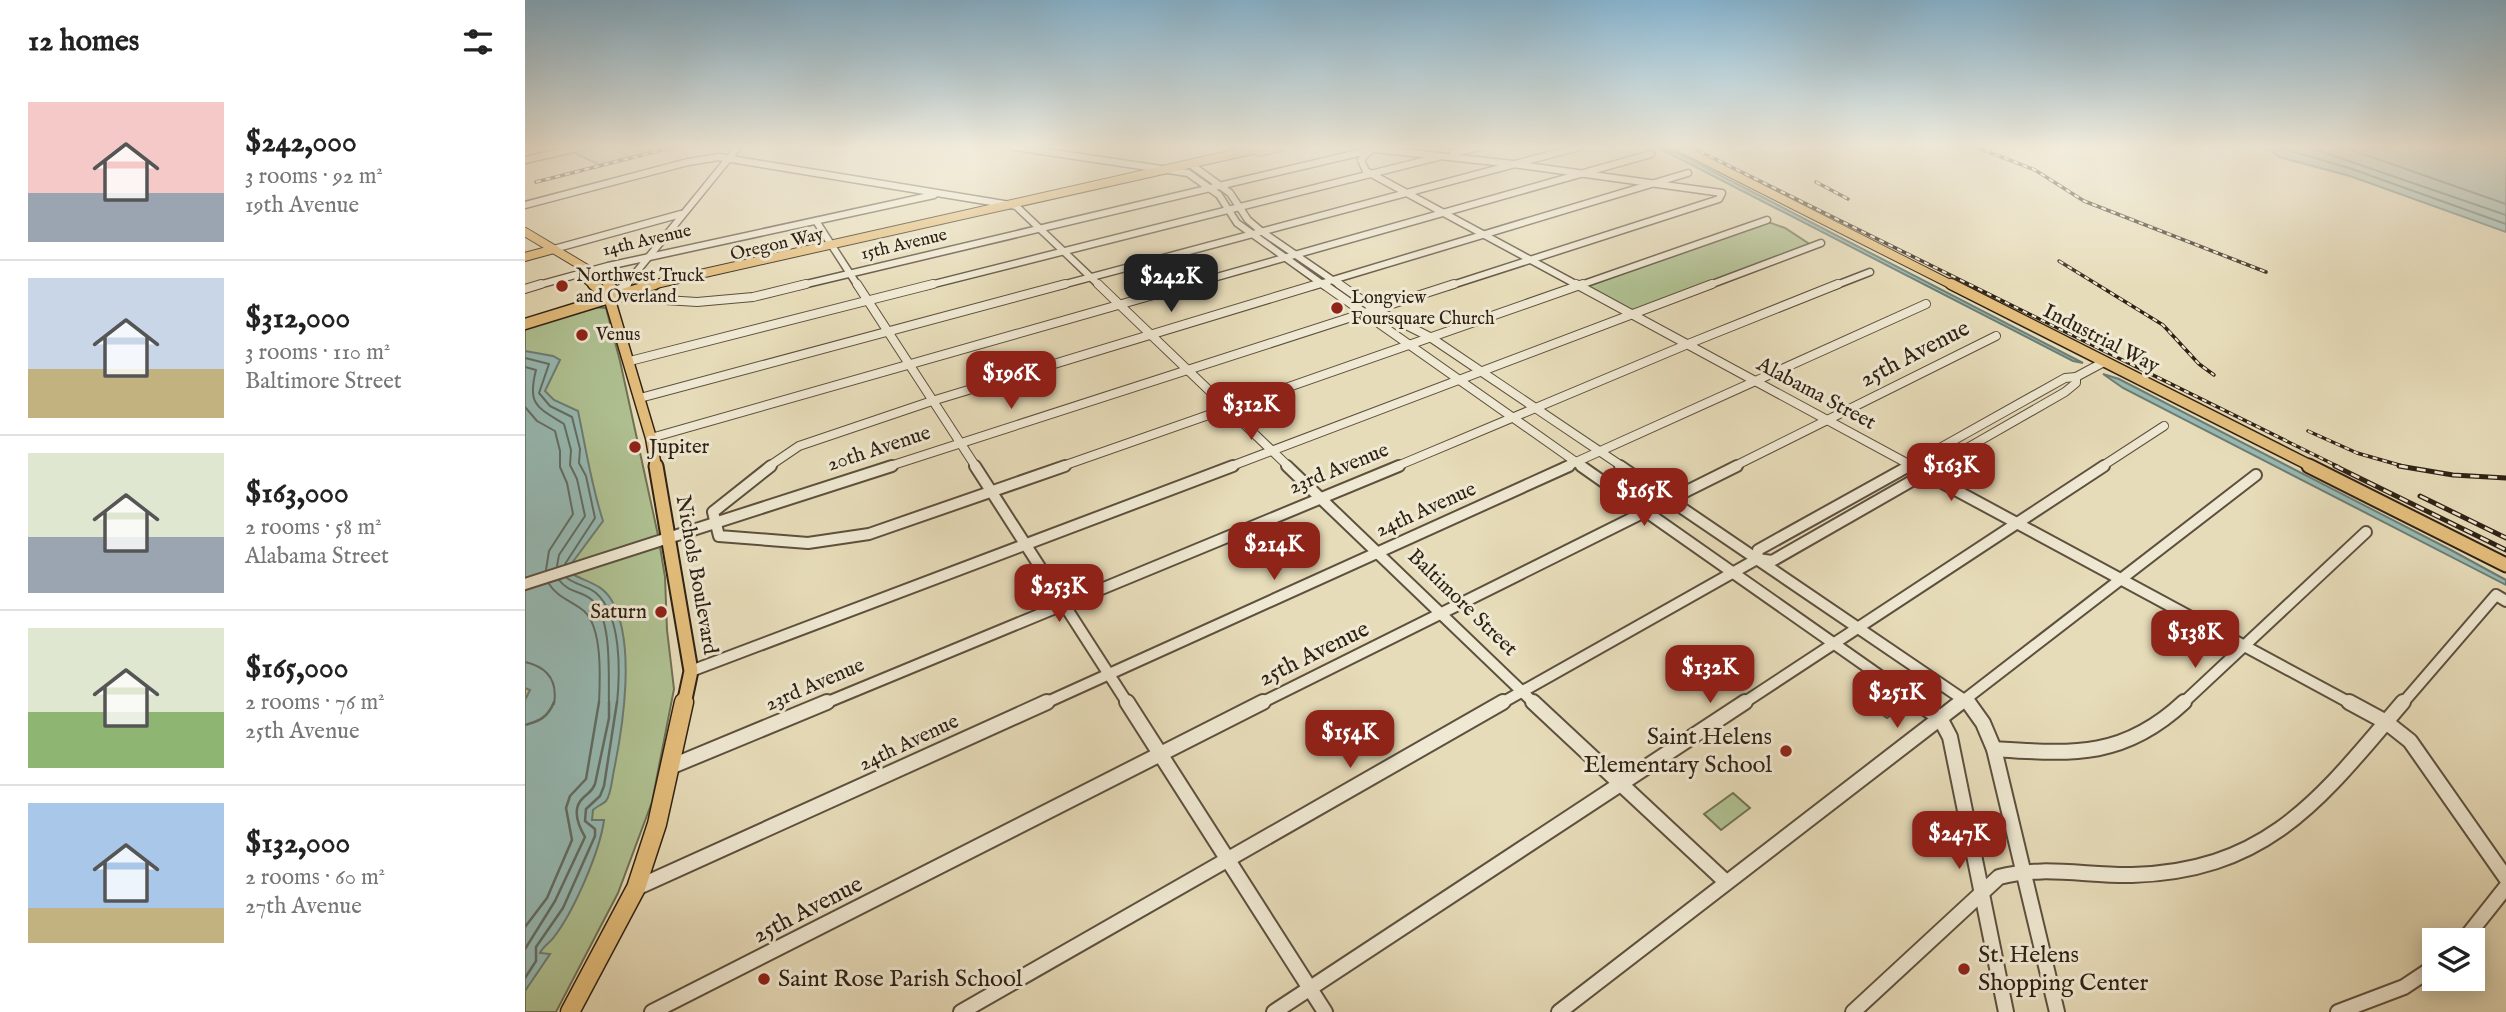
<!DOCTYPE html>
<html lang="en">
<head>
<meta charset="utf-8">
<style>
	:root { --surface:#fff; --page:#f2f2f2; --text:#222; --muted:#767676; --line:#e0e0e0; --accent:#8f2418 }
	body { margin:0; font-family:"IM FELL English",serif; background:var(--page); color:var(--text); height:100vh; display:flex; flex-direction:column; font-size:26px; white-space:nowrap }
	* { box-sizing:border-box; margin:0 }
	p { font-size:23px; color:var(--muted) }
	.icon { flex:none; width:38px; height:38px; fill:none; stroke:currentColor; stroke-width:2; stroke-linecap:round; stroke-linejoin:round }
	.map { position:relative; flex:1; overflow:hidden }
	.sheet { display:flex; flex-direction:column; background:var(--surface); width:525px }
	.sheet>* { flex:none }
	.buttons { position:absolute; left:1897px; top:928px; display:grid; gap:14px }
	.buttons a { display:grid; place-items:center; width:63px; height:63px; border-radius:0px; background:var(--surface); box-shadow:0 4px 18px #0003; font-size:35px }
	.price { position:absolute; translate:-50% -60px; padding:0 16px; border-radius:14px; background:var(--accent); color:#fff; font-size:23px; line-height:46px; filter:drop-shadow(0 2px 4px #0008) }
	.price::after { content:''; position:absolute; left:50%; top:42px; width:21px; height:16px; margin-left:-10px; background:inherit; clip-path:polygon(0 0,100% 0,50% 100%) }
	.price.on { background:#222; color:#fff }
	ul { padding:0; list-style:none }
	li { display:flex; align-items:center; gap:21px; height:175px; padding:0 28px }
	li+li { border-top:2px solid var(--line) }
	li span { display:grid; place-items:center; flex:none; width:196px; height:140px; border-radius:0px; color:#555 }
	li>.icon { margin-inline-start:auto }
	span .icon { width:84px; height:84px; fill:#fffc; stroke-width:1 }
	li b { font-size:30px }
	h2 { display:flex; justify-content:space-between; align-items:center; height:84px; padding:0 28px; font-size:30px }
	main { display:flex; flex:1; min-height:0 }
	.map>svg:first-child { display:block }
	.green { fill:#b0c293; stroke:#707254; stroke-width:2 }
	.water { fill:#97bab4; stroke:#6d7d74; stroke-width:2 }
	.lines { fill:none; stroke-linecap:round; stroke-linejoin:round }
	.shore-far1 { stroke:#636e64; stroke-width:2 }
	.shore { stroke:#636e64; stroke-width:2.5 }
	.minor-far3-casing { stroke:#5d503e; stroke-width:9 }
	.minor-far2-casing { stroke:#5d503e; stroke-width:10 }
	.minor-far1-casing { stroke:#5d503e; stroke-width:14 }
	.minor-casing { stroke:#5d503e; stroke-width:18 }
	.major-far3-casing { stroke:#2f2215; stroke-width:10 }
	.major-far2-casing { stroke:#2f2215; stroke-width:13 }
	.major-far1-casing { stroke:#2f2215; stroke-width:17 }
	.major-casing { stroke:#2f2215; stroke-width:21 }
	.minor-far3 { stroke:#efe8d2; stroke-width:6 }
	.minor-far2 { stroke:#efe8d2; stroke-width:8 }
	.minor-far1 { stroke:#efe8d2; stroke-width:10 }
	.minor { stroke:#efe8d2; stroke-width:14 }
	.major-far3 { stroke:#e4be7c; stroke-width:8 }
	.major-far2 { stroke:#e4be7c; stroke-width:10 }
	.major-far1 { stroke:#e4be7c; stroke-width:13 }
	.major { stroke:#e4be7c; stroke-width:18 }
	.rail-far1-casing { stroke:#2f2215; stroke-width:3.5 }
	.rail-casing { stroke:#2f2215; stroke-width:5 }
	.rail-far1 { stroke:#efe8d2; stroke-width:2; stroke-dasharray:5; stroke-linecap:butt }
	.rail { stroke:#efe8d2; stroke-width:2.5; stroke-dasharray:9; stroke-linecap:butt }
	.poi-dot { fill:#8f2418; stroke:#efe8d2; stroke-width:2.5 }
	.labels { text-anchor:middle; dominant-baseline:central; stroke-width:6; stroke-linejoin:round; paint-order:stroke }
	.far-street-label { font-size:18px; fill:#2f2215; stroke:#efe8d2 }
	.far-poi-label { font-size:18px; fill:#2f2215; stroke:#efe8d2; text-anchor:start }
	.street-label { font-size:21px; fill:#2f2215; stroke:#efe8d2 }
	.poi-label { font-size:21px; fill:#2f2215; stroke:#efe8d2; text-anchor:start }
	.near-street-label { font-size:24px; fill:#2f2215; stroke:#efe8d2 }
	.near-poi-label { font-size:24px; fill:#2f2215; stroke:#efe8d2; text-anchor:start }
</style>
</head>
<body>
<main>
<section class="sheet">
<h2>12 homes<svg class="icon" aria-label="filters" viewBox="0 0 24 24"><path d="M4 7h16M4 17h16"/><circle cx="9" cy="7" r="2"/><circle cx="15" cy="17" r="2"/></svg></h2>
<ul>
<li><span style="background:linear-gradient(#f6c9c9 65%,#9aa5b1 0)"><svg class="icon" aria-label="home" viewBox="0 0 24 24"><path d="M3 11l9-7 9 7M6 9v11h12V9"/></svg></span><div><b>$242,000</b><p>3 rooms · 92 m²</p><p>19th Avenue</p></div></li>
<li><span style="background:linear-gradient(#c9d6e8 65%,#c2b280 0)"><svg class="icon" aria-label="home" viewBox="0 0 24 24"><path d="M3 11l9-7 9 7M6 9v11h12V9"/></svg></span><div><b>$312,000</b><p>3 rooms · 110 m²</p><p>Baltimore Street</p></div></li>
<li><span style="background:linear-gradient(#dfe7d0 60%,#9aa5b1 0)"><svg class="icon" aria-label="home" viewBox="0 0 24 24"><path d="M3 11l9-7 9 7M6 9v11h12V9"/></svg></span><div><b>$163,000</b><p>2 rooms · 58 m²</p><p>Alabama Street</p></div></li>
<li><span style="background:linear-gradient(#dfe7d0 60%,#8fb573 0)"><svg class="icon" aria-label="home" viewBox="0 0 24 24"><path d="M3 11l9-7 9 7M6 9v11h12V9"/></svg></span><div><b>$165,000</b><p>2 rooms · 76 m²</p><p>25th Avenue</p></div></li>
<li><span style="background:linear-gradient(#a9c7e8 75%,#c2b280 0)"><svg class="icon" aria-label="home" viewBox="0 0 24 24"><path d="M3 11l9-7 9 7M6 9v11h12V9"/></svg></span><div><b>$132,000</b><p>2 rooms · 60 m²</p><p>27th Avenue</p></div></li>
</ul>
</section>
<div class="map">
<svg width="1981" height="1012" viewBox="0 0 1981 1012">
	<rect width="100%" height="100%" fill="#e7dcb9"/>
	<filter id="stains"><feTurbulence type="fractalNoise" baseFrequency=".00286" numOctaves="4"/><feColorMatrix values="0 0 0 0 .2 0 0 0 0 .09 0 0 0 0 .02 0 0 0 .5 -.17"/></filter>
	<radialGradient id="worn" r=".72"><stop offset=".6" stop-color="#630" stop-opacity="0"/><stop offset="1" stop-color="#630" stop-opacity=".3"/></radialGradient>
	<g class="green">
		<polygon points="65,147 144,147 74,165 46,151"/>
		<polygon points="1243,222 1260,228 1286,245 1108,311 1061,286"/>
		<polygon points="68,307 81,308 95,361 133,535 140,577 142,630 149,689 127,802 93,893 31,1012 0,1012 0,329"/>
		<polygon points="1357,688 1380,704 1362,718 1339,702"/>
		<polygon points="1208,793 1225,808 1196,830 1179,814"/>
	</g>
	<g class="water">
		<polygon points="1132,147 1138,147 1160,157 1558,363 1548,361"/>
		<polygon points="1732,147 1981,147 1981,232 1825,176 1754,157 1745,150"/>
		<path d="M0 351 28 356 35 360 20 391 29 400 53 411C61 449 66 484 78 521L47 563 49 575C65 583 78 585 87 601 111 643 98 726 89 770 87 779 86 795 81 801 78 804 71 807 68 810L67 820H79C75 851 49 911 29 937 25 943 19 945 15 953L25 954 0 991V700L5 690 0 688Z"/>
		<polygon points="1578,374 1594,379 1926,550 1981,580 1981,585 1598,388"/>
	</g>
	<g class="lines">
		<g class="shore-far1">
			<polyline points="1753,147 1827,169 1981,224"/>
			<polyline points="1783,147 1981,215"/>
			<polyline points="1818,147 1981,204"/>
			<polyline points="0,358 24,364 14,393 25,406 47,417 55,449 54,463 61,476 70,518 40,564"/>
			<path d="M0 367 11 370C2 405 12 407 39 424L46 450 45 465 52 479 60 516 34 555 32 566"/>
			<polyline points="0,407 12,421 30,431 35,451 35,467 42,483 48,514 24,551 21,570"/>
			<path d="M42 578C51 585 63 586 71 593 97 616 95 673 92 704"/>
			<path d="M34 580C45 594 56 590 67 600 88 619 83 677 84 704"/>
			<path d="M24 584C33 598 47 601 59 611 78 628 75 680 74 704"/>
			<path d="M0 662C22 667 33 680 29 704"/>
		</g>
		<g class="shore">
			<path d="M0 725C15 721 23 717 29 702"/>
			<polyline points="0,927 22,898 47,840 41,808 45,796 61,779 74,702"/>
			<path d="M0 949 30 901 60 837C53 825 46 809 58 798 64 792 67 792 70 784L84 718V702"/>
			<polyline points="0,978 11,961 11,947 38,908 70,836 70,829 60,821 61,809 75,796 79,786 92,702"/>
		</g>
		<defs>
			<g id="minor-far3">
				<polyline points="489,147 663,173 694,195 712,223 800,286"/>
				<polyline points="845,150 836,160 841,171 1054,286"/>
				<polyline points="928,153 954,147"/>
				<polyline points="0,160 56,147"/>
				<polyline points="668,166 705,193 723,220 736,231 816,286"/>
				<polyline points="0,205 163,162 194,157 491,206 575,286"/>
				<polyline points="291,221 333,286"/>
				<polyline points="29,249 156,214"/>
				<polyline points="10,286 83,266 409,195"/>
				<polyline points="100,286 213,147"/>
				<polyline points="273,286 850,149 988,164 1197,193 1194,199 924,286"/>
				<polyline points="401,286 913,157"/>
				<polyline points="533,286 1054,147"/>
				<polyline points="660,286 1126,154"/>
				<polyline points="788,286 1163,173"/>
				<polyline points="1053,286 1242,220"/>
				<polyline points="1182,286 1296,243"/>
				<polyline points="1309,286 1345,272"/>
			</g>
			<g id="minor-far2">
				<polyline points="332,284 451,467"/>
				<polyline points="573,284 764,467"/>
				<polyline points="798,284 1058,467"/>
				<polyline points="814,284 851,310 905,337 1098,467"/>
				<polyline points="1051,284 1389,467"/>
				<polyline points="0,289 16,284"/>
				<polyline points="85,297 102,284"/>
				<polyline points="92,297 172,302 228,297 281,284"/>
				<polyline points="105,361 408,284"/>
				<polyline points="115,398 540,284"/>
				<polyline points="126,438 667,284"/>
				<polyline points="243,467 274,446 407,401 793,284"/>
				<polyline points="362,467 929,284"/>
				<polyline points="535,467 1058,284"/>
				<polyline points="704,467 1187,284"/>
				<polyline points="870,467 1163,344 1313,284"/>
				<polyline points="1040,467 1401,304"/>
				<polyline points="1208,467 1471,336"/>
				<polyline points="1381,467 1540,378 1551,377 1579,362"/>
				<polyline points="1409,467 1540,392 1551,383 1551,377"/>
				<polyline points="1576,467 1639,426"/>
			</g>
			<g id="minor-far1">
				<polyline points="246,466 188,512 194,536 283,543 344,534 540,466"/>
				<polyline points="450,466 603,704"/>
				<polyline points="762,466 1010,704"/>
				<polyline points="1056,466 1395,704"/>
				<polyline points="1095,466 1445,704"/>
				<polyline points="1386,466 1827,704"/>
				<polyline points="1232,559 1233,550 1384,466"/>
				<polyline points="0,584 367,466"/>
				<polyline points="166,671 708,466"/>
				<polyline points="298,704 874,466"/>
				<polyline points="518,704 1044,466"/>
				<polyline points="734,704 1212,466"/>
				<polyline points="975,704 1232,559 1247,561 1413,466"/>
				<polyline points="1217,704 1579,466"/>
				<polyline points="1434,704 1731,475"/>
				<polyline points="1657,704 1841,532"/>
				<polyline points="1877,704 1971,595 1981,601"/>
			</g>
			<g id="minor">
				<polyline points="602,702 800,1012"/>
				<polyline points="1008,702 1201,882"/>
				<polyline points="1392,702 1415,718 1425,737 1481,1012"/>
				<polyline points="1443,702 1458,723 1469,749 1532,1012"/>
				<polyline points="1824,702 1861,722 1885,741 1981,878"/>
				<path d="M1469 749C1547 754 1598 759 1659 702"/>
				<polyline points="145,767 302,702"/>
				<polyline points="111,888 522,702"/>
				<polyline points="1939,940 1981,887"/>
				<polyline points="127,1012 738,702"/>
				<polyline points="436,1012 978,702"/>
				<polyline points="749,1012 1220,702"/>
				<polyline points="1034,1012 1436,702"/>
				<path d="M1328 1012 1474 877C1517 865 1563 876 1607 875 1744 871 1796 798 1878 702"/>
				<polyline points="1813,1012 1879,987 1909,967"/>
			</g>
			<g id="major-far3">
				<polyline points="1154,147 1429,286"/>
				<polyline points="734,152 755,147"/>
				<polyline points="0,232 77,278 85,286"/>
				<polyline points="0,257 29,249"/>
				<polyline points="55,274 70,286"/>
				<polyline points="122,286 740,147"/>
			</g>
			<g id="major-far2">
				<polyline points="68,284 84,297"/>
				<polyline points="83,284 89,291 84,297"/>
				<polyline points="1426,284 1788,467"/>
				<polyline points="84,297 126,438 131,467"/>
				<polyline points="0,324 130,284"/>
			</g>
			<g id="major-far1">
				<polyline points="131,466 166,671 159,704"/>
				<polyline points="1784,466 1981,565"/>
			</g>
			<polyline id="major" points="45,1012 111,888 132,824 159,702"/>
		</defs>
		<use href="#minor-far3" class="minor-far3-casing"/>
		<use href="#minor-far2" class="minor-far2-casing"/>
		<use href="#minor-far1" class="minor-far1-casing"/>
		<use href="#minor" class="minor-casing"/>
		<use href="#major-far3" class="major-far3-casing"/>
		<use href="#major-far2" class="major-far2-casing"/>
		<use href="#major-far1" class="major-far1-casing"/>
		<use href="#major" class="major-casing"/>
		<use href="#minor-far3" class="minor-far3"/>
		<use href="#minor-far2" class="minor-far2"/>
		<use href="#minor-far1" class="minor-far1"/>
		<use href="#minor" class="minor"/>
		<use href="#major-far3" class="major-far3"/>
		<use href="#major-far2" class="major-far2"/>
		<use href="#major-far1" class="major-far1"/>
		<use href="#major" class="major"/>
		<defs>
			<g id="rail-far1">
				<polyline points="1166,147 1814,467"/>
				<polyline points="1451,147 1510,170 1559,201 1741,272"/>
				<polyline points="11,182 149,147"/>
				<polyline points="1291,182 1323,199"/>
				<polyline points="1534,261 1638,325 1674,364 1689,375"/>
				<polyline points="1783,431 1832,453 1881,467"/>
			</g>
			<g id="rail">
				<polyline points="1810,466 1981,550"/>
				<polyline points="1874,466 1928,475 1981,478"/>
				<polyline points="1895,496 1981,538"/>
			</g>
		</defs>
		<use href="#rail-far1" class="rail-far1-casing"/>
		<use href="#rail" class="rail-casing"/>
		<use href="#rail-far1" class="rail-far1"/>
		<use href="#rail" class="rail"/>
	</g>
	<linearGradient id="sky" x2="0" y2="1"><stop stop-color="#87b6d3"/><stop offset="0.51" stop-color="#f4efe0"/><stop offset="1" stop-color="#f4efe0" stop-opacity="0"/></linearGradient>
	<rect width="1981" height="288" fill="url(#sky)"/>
	<g class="poi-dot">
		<circle cx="37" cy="286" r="7"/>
		<circle cx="812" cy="308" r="7"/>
		<circle cx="57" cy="335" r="7"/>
		<circle cx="110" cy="447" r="7"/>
		<circle cx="136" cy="612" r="7"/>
		<circle cx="1261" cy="751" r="7"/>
		<circle cx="1439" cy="969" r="7"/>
		<circle cx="239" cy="979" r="7"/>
	</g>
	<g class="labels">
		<g class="far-street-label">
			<text transform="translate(122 241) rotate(-13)">14th Avenue</text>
			<text transform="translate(252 245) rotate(-13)">Oregon Way</text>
			<text transform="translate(379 245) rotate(-13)">15th Avenue</text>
		</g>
		<g class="far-poi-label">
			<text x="51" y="276">Northwest Truck<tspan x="51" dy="21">and Overland</tspan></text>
			<text x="826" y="298">Longview<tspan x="826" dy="21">Foursquare Church</tspan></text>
			<text x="71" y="335">Venus</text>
		</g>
		<g class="street-label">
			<text transform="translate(1576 339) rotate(27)">Industrial Way</text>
			<text transform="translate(1291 394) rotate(28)">Alabama Street</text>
			<text transform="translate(354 449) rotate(-18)">20th Avenue</text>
			<text transform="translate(814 469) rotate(-22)">23rd Avenue</text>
			<text transform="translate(901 510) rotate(-24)">24th Avenue</text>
			<text transform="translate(171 575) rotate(80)">Nichols Boulevard</text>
			<text transform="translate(937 603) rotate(44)">Baltimore Street</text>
			<text transform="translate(290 685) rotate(-23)">23rd Avenue</text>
			<text transform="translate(384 743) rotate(-25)">24th Avenue</text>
		</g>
		<g class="poi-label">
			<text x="124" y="447">Jupiter</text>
			<text x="122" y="612" text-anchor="end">Saturn</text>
		</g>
		<g class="near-street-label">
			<text transform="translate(1390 354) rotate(-27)">25th Avenue</text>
			<text transform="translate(789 654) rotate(-26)">25th Avenue</text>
			<text transform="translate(283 910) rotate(-27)">25th Avenue</text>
		</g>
		<g class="near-poi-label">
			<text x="1247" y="737" text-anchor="end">Saint Helens<tspan x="1247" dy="28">Elementary School</tspan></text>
			<text x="1453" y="955">St. Helens<tspan x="1453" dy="28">Shopping Center</tspan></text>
			<text x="253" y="979">Saint Rose Parish School</text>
		</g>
	</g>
	<rect width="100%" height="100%" filter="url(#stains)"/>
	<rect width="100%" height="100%" fill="url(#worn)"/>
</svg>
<div class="buttons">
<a><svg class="icon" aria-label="layers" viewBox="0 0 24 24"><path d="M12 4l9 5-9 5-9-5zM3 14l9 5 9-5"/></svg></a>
</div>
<b class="price on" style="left:646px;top:314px">$242K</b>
<b class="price" style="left:486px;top:411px">$196K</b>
<b class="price" style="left:726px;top:442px">$312K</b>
<b class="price" style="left:1426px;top:503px">$163K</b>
<b class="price" style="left:1119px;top:528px">$165K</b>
<b class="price" style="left:749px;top:582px">$214K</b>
<b class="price" style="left:534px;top:624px">$253K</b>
<b class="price" style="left:1670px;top:670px">$138K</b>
<b class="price" style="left:1185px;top:705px">$132K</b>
<b class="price" style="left:1372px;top:730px">$251K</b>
<b class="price" style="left:825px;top:770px">$154K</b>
<b class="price" style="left:1434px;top:871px">$247K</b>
</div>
</main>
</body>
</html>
